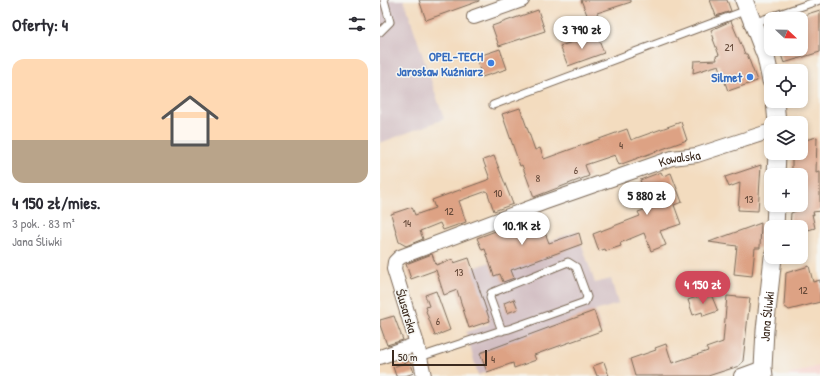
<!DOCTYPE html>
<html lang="pl">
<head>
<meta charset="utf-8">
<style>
	:root { --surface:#fff; --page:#f2f2f3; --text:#2b2b33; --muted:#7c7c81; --line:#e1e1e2; --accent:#d1495b }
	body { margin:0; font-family:"Patrick Hand",sans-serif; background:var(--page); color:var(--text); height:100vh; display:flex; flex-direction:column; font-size:15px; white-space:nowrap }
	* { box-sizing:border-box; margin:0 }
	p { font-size:13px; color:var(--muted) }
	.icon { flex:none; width:22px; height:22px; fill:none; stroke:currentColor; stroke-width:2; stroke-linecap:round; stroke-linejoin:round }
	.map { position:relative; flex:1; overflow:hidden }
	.details { display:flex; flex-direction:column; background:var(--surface); width:380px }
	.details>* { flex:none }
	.needle { width:26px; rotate:112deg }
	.tools { position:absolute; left:384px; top:12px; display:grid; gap:8px }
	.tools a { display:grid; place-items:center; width:44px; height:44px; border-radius:8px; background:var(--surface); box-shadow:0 2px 6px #0003; font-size:20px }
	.scale { position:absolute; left:12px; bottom:10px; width:95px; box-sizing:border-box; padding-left:4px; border:2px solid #3b2a1e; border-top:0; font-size:11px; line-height:14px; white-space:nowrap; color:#3b2a1e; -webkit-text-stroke:3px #f6f6f2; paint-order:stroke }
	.price { position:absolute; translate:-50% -34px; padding:0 9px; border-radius:14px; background:#fff; color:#222; font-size:13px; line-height:26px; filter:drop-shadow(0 1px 2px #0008) }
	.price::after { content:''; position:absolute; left:50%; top:24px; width:12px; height:9px; margin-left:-6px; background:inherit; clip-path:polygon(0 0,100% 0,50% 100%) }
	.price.selected { background:var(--accent); color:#fff }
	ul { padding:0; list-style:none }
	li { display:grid; align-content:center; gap:8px; height:212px; padding:0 12px }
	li+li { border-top:1px solid var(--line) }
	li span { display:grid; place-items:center; height:124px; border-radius:12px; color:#555 }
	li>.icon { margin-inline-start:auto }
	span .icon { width:72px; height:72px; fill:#fffc; stroke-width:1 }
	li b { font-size:17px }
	h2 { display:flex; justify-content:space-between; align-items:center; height:48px; padding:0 12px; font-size:17px }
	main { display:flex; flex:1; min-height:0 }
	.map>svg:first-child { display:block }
	.built { fill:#f7d0cb }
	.industrial { fill:#d2bec2 }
	.building { fill:#dda284 }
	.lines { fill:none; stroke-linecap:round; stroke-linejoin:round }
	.service-casing { stroke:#7b6856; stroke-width:9 }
	.minor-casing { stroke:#7b6856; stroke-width:16 }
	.tertiary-casing { stroke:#7b6856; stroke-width:19 }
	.service { stroke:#fff; stroke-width:7 }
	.minor { stroke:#fff; stroke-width:14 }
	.tertiary { stroke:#fff; stroke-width:17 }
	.shop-dot { fill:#3f7fe0; stroke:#f6f6f2; stroke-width:1.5 }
	.labels { text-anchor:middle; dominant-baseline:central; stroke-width:3; stroke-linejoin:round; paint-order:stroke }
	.number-label { font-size:11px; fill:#644838 }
	.shop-label { font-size:13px; font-weight:bold; fill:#366cbe; stroke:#f6f6f2; text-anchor:end }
	.street-label { font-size:13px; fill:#3b2a1e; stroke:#f6f6f2 }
</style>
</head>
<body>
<main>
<section class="details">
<h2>Oferty: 4<svg class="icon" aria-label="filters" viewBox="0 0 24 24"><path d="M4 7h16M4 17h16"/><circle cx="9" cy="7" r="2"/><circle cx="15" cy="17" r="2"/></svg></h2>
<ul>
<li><span style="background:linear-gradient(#ffd9b3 65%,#b9a48a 0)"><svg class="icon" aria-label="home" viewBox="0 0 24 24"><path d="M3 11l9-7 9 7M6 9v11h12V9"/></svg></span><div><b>4 150 zł/mies.</b><p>3 pok. · 83 m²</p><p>Jana Śliwki</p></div></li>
</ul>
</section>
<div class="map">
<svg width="440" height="376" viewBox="0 0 440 376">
	<rect width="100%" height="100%" fill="#f6f6f2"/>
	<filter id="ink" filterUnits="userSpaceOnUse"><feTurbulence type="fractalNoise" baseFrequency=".025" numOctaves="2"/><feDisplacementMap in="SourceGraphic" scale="8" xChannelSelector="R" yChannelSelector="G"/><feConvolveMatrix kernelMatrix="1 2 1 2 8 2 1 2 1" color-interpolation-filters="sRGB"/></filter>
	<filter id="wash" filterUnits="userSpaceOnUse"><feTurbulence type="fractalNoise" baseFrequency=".012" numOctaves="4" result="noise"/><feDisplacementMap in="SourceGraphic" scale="16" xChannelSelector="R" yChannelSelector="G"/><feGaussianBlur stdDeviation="0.9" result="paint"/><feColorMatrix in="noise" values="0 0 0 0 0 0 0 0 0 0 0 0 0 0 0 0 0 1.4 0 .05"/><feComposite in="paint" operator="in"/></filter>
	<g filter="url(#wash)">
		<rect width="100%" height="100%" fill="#f3dcbf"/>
		<polygon class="built" points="440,366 440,376 404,376 435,367"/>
		<g class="industrial">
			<polygon points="0,0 24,0 64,119 0,143"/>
			<polygon points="197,231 215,283 231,279 238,304 215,311 222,331 98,375 86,332 109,324 91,269"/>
		</g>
		<g id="blocks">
			<g class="building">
				<polygon points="39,0 99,0 99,1 46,20"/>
				<polygon points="201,0 251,0 251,2 217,13 219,18 210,22"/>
				<polygon points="330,0 347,0 351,11 336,16"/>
				<polygon points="158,10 165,31 119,46 112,26"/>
				<polygon points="440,10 440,52 404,63 399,49 421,49 421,16"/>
				<polygon points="351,21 365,54 367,54 377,81 348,91 339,65 313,73 314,61 337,60 336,56 339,55 333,39 334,39 331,30"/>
				<polygon points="217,34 224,53 188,66 180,46"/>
				<polygon points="120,49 127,69 102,77 96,57"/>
				<polygon points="140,108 155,150 160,148 164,159 247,129 251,140 301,122 307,140 239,165 235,155 205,165 209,176 154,197 142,165 140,166 122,114"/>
				<polygon points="437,137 436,173 440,172 440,211 433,212 434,215 432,214 435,228 421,232 421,227 410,227 411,213 421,209 421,175 412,175 412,153 421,153 421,141"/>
				<polygon points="114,156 133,204 114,211 107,191 79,201 86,222 63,230 60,223 40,231 43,239 26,246 19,242 11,214 32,207 35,215 55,208 52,200 110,179 103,160"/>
				<polygon points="381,165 378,211 358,210 360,183 349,187 345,177"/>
				<polygon points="281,172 283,176 291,173 302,202 294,205 301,224 280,231 286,245 271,251 264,233 240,243 241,246 226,251 225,249 219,251 213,234 260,216 258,212 270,208 260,180"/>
				<polygon points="158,215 169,243 199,233 202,244 131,270 134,278 123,282 120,274 114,276 105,249 102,250 97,238"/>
				<polygon points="381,223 380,248 375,248 372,276 354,274 357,246 329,242"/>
				<polygon points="52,254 56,265 73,259 74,263 89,258 110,321 89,328 77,290 64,295 56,270 31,279 26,264"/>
				<polygon points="429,266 433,282 440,280 440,302 409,310 404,306 406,273"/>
				<polygon points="56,291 70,330 55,336 46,311 47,310 46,307 49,306 45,295"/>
				<polygon points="330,292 338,311 323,316 322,312 313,315 308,300"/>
				<polygon points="347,296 370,298 363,361 359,366 328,376 255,376 250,359 276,350 275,348 286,344 292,363 328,351 326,348 343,342"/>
				<polygon points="134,299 138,309 127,313 124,303"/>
				<polygon points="214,311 221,331 154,355 156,360 134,368 133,363 107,372 100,353"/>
				<polygon points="14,316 23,340 7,345 0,325 0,320"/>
				<polygon points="30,361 34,373 25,376 16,376 13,367"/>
				<polygon points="224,362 229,376 217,376 213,366"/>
			</g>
		</g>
	</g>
	<g filter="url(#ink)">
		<use href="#blocks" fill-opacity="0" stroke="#7b6856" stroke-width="1"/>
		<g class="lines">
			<defs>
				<g id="service">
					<polyline points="373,23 440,0"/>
					<polyline points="0,32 10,22 4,0"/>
					<polyline points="113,105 367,10"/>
					<polyline points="40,357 119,331 129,329 205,302 207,297 196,267 188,262 111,293 110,298 122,331"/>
				</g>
				<g id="minor">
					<polyline points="94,17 142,0"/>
					<polyline points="0,357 37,344"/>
					<path id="s1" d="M44 376 37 344 14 269 15 262 20 257 163 203 292 158 317 155 391 131"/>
					<polyline points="361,376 383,368"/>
				</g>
				<g id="tertiary">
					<polyline points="364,0 386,57 391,81"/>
					<polyline points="395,101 397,123"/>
					<polyline points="396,175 397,153"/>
					<polyline points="395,227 396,205"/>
					<path id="s2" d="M384 376 383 368 385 330 393 257"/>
				</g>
			</defs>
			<use href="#service" class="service-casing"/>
			<use href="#minor" class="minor-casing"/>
			<use href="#tertiary" class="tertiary-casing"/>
			<use href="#service" class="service"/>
			<use href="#minor" class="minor"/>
			<use href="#tertiary" class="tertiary"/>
		</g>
	</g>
	<g class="shop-dot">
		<circle cx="111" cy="63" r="4"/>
		<circle cx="370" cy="77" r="4"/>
	</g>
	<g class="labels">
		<g class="number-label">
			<text x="349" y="47">21</text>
			<text x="241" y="145">4</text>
			<text x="196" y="170">6</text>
			<text x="158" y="178">8</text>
			<text x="118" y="193">10</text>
			<text x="369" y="199">13</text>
			<text x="69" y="211">12</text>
			<text x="27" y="223">14</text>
			<text x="79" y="272">13</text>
			<text x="423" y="290">12</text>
			<text x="58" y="321">6</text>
			<text x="113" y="359">4</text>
		</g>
		<g class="shop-label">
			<text x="103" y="56">OPEL-TECH<tspan x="103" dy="15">Jarosław Kuźniarz</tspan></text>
			<text x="362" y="77">Silmet</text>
		</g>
		<g class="street-label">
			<text stroke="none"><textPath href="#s1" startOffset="422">Kowalska</textPath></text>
			<text transform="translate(27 311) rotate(73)">Ślusarska</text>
			<text stroke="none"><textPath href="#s2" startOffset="60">Jana Śliwki</textPath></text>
		</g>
	</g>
</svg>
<div class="tools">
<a><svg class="needle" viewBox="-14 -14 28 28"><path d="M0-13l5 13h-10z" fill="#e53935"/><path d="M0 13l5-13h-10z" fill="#7c7c81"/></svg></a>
<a><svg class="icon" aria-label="locate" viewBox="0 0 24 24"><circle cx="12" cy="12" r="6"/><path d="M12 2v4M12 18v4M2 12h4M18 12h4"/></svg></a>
<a><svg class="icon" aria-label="layers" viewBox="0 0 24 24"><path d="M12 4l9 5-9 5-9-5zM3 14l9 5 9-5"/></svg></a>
<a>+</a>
<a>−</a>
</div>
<div class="scale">50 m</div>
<b class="price" style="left:202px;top:50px">3 790 zł</b>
<b class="price" style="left:267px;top:216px">5 880 zł</b>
<b class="price" style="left:142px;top:246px">10.1K zł</b>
<b class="price selected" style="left:323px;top:305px">4 150 zł</b>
</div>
</main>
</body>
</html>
